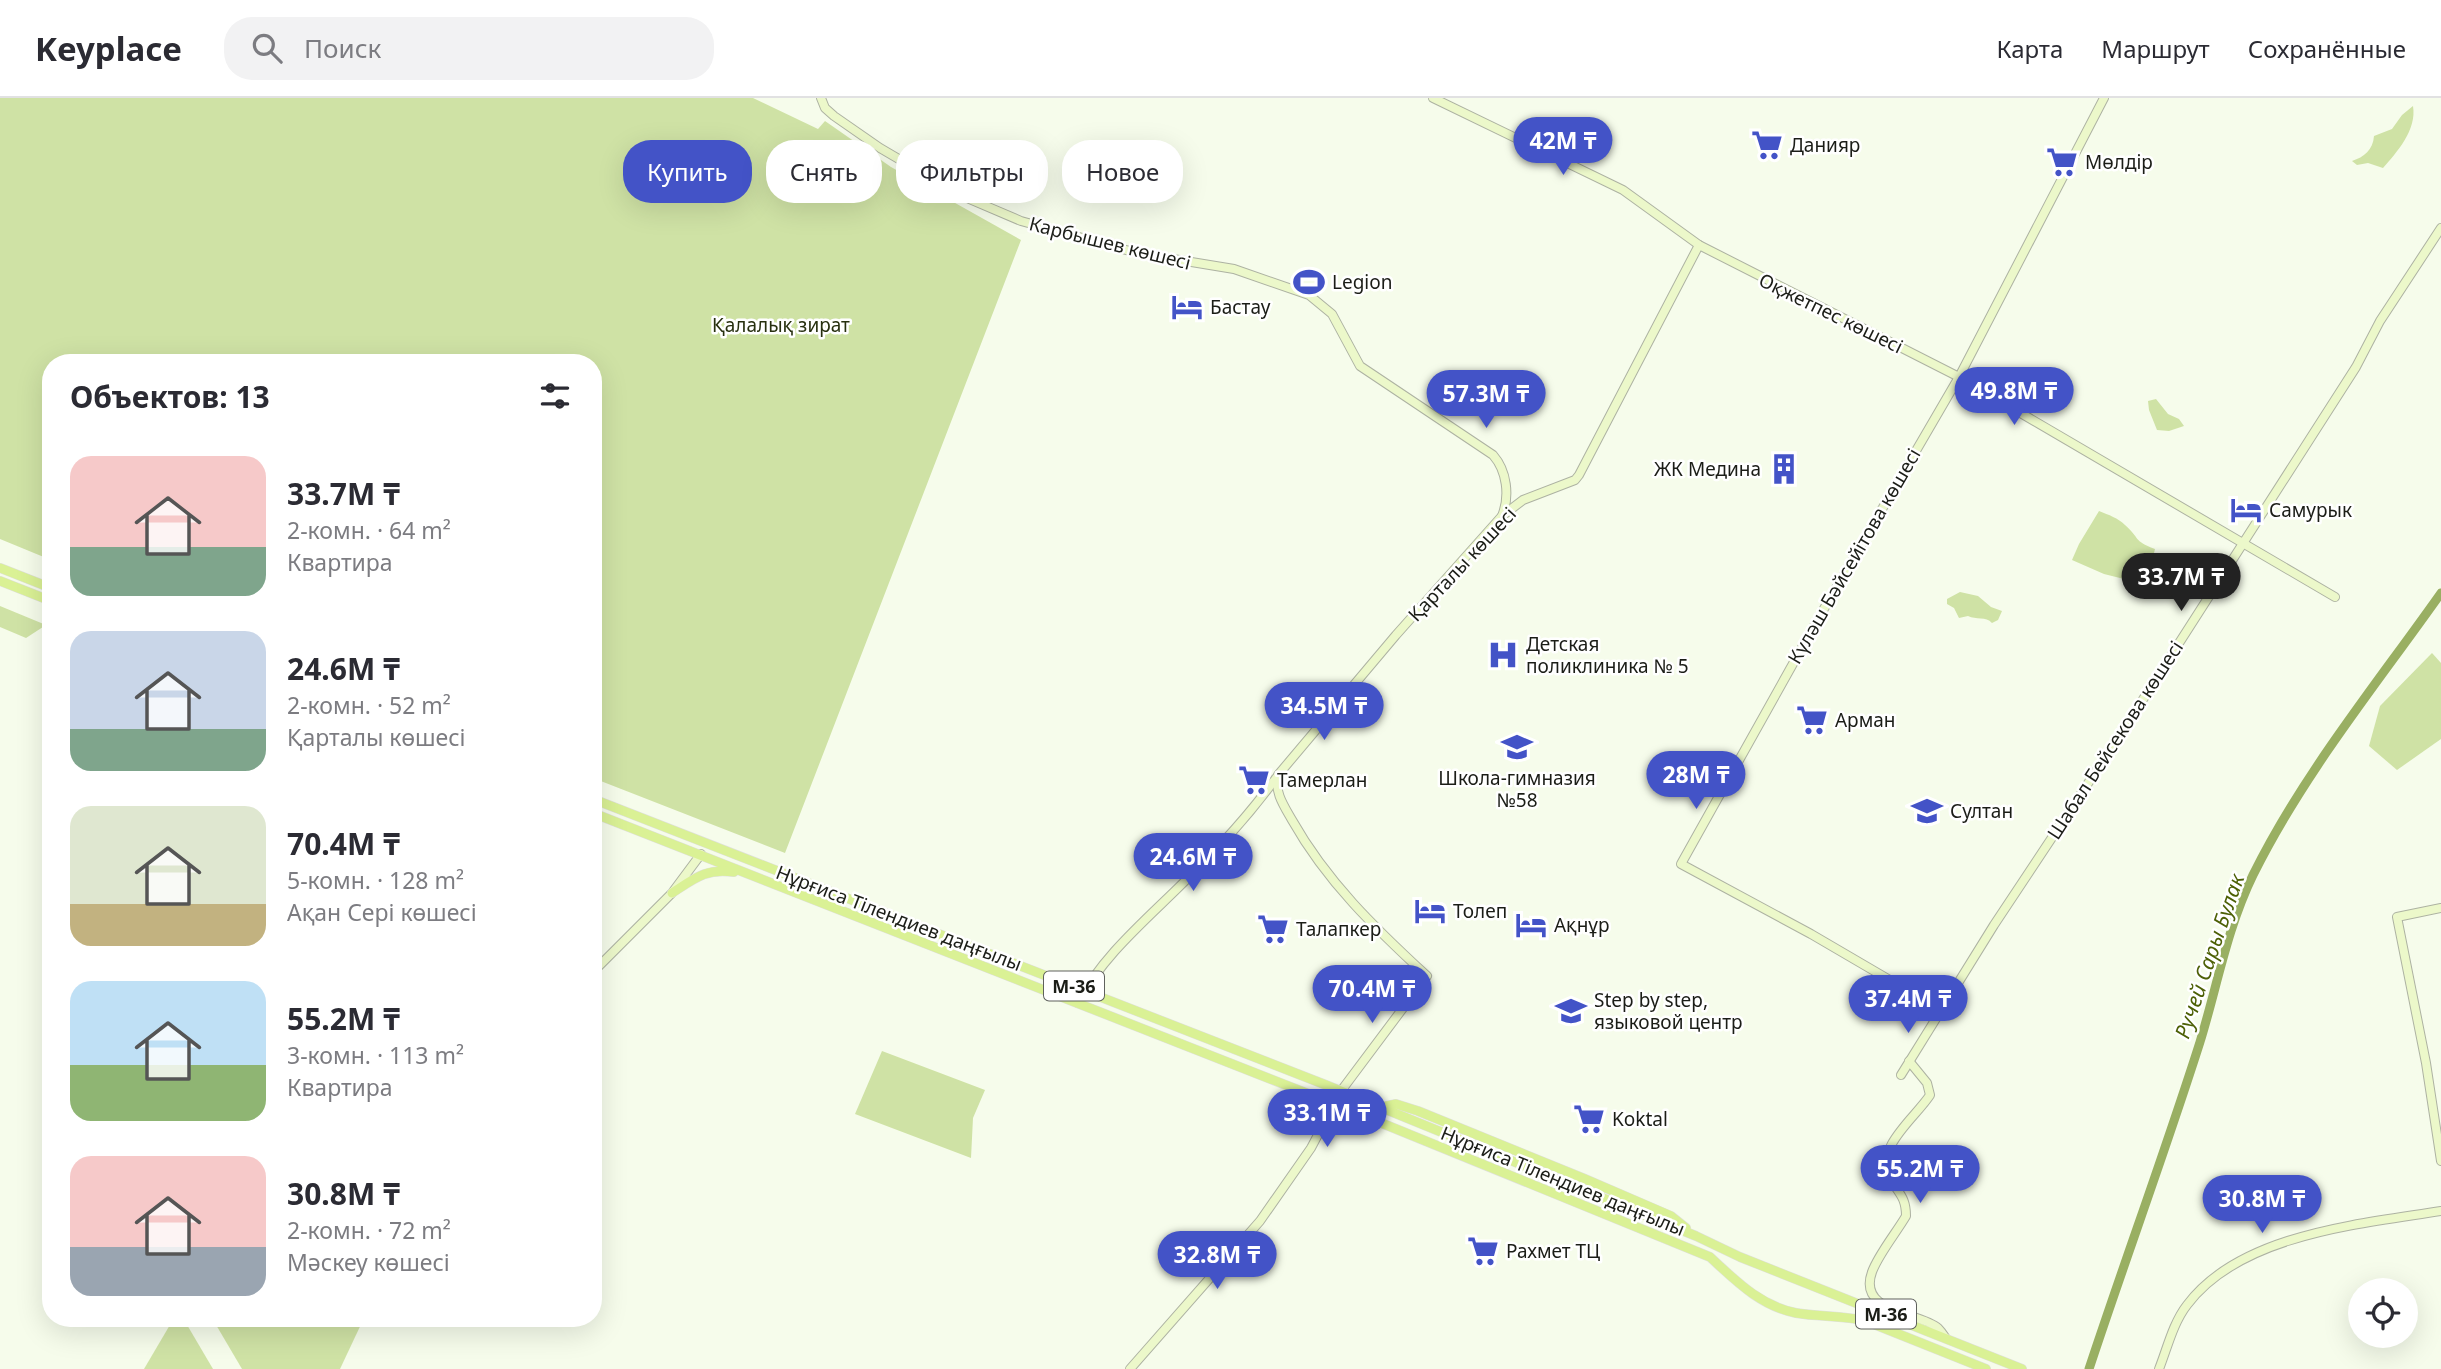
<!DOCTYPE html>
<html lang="ru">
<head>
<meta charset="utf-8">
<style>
	:root { --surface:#fff; --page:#f2f2f3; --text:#2b2b33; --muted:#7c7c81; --line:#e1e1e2; --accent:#4353c7 }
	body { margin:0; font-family:"Noto Sans",sans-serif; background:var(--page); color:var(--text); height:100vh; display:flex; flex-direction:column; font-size:26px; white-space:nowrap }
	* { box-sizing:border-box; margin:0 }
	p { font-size:23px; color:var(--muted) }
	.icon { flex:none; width:38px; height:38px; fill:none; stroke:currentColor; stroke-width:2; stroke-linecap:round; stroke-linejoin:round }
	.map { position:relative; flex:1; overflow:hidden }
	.panel { position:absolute; left:42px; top:256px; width:560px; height:973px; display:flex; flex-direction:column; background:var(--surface); border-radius:28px; box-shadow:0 7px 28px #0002 }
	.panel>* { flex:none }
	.banner { position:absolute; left:623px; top:42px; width:665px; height:63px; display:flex; gap:14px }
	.fabs { position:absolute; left:2348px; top:1180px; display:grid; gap:14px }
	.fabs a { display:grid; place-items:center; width:70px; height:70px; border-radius:50%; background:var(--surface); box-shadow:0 7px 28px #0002; font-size:35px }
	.price { position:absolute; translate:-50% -60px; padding:0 16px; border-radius:24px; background:var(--accent); color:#fff; font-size:23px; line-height:46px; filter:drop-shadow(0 2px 4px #0008) }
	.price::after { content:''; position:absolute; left:50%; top:42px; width:21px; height:16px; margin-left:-10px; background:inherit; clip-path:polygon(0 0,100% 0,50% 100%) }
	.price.active { background:#222; color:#fff }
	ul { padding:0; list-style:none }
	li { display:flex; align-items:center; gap:21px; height:175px; padding:0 28px }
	li span { display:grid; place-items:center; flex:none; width:196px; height:140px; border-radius:21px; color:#555 }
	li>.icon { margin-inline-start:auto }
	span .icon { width:84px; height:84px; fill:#fffc; stroke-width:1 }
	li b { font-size:30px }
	h2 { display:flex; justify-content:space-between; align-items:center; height:84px; padding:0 28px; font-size:30px }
	.pill { padding:0 24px; border-radius:28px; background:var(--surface); box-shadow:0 7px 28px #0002; font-size:24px; line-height:63px }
	.pill.active { background:var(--accent); color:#fff }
	header { display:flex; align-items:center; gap:42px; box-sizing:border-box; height:98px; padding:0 35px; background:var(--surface); border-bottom:2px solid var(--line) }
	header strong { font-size:33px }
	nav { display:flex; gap:38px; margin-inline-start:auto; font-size:24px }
	.search { width:490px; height:63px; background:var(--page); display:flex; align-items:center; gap:18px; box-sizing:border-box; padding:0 24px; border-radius:28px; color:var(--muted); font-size:26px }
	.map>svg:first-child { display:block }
	.green { fill:#cfe2a5 }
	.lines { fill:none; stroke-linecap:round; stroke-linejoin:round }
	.river { stroke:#99af62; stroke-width:9 }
	.secondary-casing { stroke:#adb2a2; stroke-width:10 }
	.primary-casing { stroke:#dfdfdf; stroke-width:10 }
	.secondary { stroke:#ecf8ca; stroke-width:8 }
	.primary { stroke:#daf195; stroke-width:9 }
	.labels { text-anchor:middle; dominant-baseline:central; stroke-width:5; stroke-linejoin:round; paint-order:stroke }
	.shield { fill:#fff; stroke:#5f615d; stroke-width:2 }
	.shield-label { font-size:18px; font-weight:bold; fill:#1b1d17 }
	.poi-label { font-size:19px; fill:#1b1d17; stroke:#fff; text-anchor:start }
	.street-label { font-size:19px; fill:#1b1d17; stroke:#fff }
	.park-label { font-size:19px; fill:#27300f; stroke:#fff }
	.water-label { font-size:21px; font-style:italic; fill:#4d6006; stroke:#fff }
</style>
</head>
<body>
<header>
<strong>Keyplace</strong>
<div class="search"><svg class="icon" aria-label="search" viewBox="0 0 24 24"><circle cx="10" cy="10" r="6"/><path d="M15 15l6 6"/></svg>Поиск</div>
<nav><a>Карта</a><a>Маршрут</a><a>Сохранённые</a></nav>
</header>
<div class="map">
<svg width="2441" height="1271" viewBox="0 0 2441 1271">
	<rect width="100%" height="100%" fill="#f6fceb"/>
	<g class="green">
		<polygon points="0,0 753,0 818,31 825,23 891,69 1021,142 785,755 593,680 593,264 51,264 51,462 0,441"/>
		<path d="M2413 8C2417 32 2397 54 2383 70L2368 65 2357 67 2352 63C2364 59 2373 52 2374 38L2392 31 2402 17Z"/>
		<polygon points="2156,301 2168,316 2179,321 2184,328 2169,333 2157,332 2149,312 2148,303"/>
		<path d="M2099 413C2109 417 2118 420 2125 427 2141 441 2132 442 2155 451L2151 467 2124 481 2104 476 2072 462 2079 446Z"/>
		<path d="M1960 494 1978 498 1991 509 2002 513 1998 522 1992 525C1986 518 1976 522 1968 518L1959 520 1954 510 1947 506V501Z"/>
		<polygon points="0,508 46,527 26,540 0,529"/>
		<polygon points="2432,555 2441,565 2441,641 2397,672 2369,648 2380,608"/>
		<polygon points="882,953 985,992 973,1020 971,1060 855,1016"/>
		<polygon points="174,1220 183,1220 213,1271 144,1271"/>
		<polygon points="212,1220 364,1220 340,1271 242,1271"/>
	</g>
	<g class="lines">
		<path class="river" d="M2089 1271C2125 1162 2165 1054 2200 944 2217 889 2227 830 2253 777 2303 676 2376 587 2441 495"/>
		<defs>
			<g id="secondary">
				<path d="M821 0 825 10 834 18 880 50 960 97 1021 123 1137 155 1234 171 1309 197 1332 216 1360 268 1493 357C1507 373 1510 398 1502 418"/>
				<polyline points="1433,0 1623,92 1699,147 1959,279 2335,499"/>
				<polyline points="2441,810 2397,819 2426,965 2441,1063"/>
				<polyline points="593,874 672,795 701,756"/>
				<path d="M1078 905C1102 858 1147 821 1184 784 1217 752 1249 717 1276 680"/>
				<polyline points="1941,912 1811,836 1681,766 1818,521 1959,279 2104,0"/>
				<path d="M1909 963 1927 985 1930 997C1916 1019 1875 1049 1889 1078 1897 1095 1906 1097 1906 1118 1896 1135 1878 1157 1872 1174 1857 1215 1919 1214 1938 1230 1941 1233 1943 1236 1945 1239"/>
				<polyline points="1901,977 1994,827 2124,631 2356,269 2380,223 2441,130"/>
				<path d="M1130 1271 1260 1123 1311 1050 1341 993 1427 878C1375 830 1327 784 1292 722 1284 708 1274 694 1278 677L1396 537 1502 418 1523 402 1575 382 1579 377 1699 147"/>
				<path d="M2159 1271C2167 1251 2173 1225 2187 1207 2240 1136 2360 1126 2441 1113"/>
			</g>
			<g id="primary">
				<polyline points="0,470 51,490"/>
				<polyline points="0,483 51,503"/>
				<polyline points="593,701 1326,987 1696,1138 1740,1159 2022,1271"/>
				<path d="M593 715 1347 1011 1710 1159C1735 1182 1760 1208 1796 1215 1819 1219 1843 1217 1866 1223L1986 1271"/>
				<path d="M672 795C695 780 706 770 734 774"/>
				<polyline points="1382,1009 1396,1006 1418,1013 1585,1081 1671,1118 1686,1130"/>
				<path d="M1322 1030C1336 1019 1346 1019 1363 1021"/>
			</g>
		</defs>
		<use href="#secondary" class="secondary-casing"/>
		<use href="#primary" class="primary-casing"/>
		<use href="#secondary" class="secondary"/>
		<use href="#primary" class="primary"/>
	</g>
	<defs>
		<symbol id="supermarket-bare" viewBox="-9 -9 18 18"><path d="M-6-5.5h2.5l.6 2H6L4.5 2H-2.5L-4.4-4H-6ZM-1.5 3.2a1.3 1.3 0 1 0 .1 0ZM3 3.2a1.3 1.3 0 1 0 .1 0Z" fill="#4353c7" stroke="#fff" stroke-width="2.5" paint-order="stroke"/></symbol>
		<symbol id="stadium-bare" viewBox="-9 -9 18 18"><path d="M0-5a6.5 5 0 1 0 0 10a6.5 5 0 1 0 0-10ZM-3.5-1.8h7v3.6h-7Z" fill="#4353c7" stroke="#fff" stroke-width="2.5" paint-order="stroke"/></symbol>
		<symbol id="hotel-bare" viewBox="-9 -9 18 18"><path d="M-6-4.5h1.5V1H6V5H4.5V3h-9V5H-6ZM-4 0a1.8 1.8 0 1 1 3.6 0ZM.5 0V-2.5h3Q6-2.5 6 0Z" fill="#4353c7" stroke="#fff" stroke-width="2.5" paint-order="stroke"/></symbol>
		<symbol id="building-bare" viewBox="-9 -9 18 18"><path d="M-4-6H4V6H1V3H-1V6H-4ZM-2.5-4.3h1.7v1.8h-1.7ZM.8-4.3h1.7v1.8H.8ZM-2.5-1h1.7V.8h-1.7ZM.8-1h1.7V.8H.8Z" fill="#4353c7" stroke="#fff" stroke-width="2.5" paint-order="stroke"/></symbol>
		<symbol id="hospital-bare" viewBox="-9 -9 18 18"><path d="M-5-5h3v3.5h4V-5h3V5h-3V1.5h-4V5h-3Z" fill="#4353c7" stroke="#fff" stroke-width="2.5" paint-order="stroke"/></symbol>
		<symbol id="school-bare" viewBox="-9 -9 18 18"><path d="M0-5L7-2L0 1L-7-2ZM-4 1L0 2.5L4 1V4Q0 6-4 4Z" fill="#4353c7" stroke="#fff" stroke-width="2.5" paint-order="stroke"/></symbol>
	</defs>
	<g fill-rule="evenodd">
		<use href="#supermarket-bare" x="1745" y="25" width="44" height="44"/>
		<use href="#supermarket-bare" x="2040" y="42" width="44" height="44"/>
		<use href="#stadium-bare" x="1287" y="162" width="44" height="44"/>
		<use href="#hotel-bare" x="1165" y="187" width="44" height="44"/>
		<use href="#building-bare" x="1762" y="349" width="44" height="44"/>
		<use href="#hotel-bare" x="2224" y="390" width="44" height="44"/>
		<use href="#hospital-bare" x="1481" y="535" width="44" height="44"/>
		<use href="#supermarket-bare" x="1790" y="600" width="44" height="44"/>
		<use href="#school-bare" x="1495" y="627" width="44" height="44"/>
		<use href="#supermarket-bare" x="1232" y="660" width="44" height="44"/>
		<use href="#school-bare" x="1905" y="691" width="44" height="44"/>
		<use href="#hotel-bare" x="1408" y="791" width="44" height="44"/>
		<use href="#hotel-bare" x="1509" y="805" width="44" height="44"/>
		<use href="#supermarket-bare" x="1251" y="809" width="44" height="44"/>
		<use href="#school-bare" x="1549" y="891" width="44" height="44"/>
		<use href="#supermarket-bare" x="1567" y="999" width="44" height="44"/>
		<use href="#supermarket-bare" x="1461" y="1131" width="44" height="44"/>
	</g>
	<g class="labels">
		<g class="shield">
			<rect x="1044" y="873.5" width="60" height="29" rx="5"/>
			<rect x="1856" y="1201.5" width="60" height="29" rx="5"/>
		</g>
		<g class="shield-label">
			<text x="1074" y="888">M-36</text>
			<text x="1886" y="1216">M-36</text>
		</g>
		<g class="poi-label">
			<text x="1790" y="47">Данияр</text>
			<text x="2085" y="64">Мөлдiр</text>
			<text x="1332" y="184">Legion</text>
			<text x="1210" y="209">Бастау</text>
			<text x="1761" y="371" text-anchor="end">ЖК Медина</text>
			<text x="2269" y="412">Самурык</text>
			<text x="1526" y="546">Детская<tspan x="1526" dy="22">поликлиника № 5</tspan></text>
			<text x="1835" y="622">Арман</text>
			<text x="1517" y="680" text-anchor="middle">Школа-гимназия<tspan x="1517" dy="22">№58</tspan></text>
			<text x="1277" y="682">Тамерлан</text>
			<text x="1950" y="713">Султан</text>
			<text x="1453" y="813">Толеп</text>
			<text x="1554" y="827">Ақнұр</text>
			<text x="1296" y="831">Талапкер</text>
			<text x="1594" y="902">Step by step,<tspan x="1594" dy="22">языковой центр</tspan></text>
			<text x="1612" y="1021">Koktal</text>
			<text x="1506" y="1153">Рахмет ТЦ</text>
		</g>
		<g class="street-label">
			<text transform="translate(1110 145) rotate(14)">Карбышев көшесі</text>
			<text transform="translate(1831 215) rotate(26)">Оқжетпес көшесі</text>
			<text transform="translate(1854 458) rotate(-60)">Күләш Бәйсейітова көшесі</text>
			<text transform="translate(1462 466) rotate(-47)">Қарталы көшесі</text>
			<text transform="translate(2115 642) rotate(-57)">Шабал Бейсекова көшесі</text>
			<text transform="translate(899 820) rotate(21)">Нұрғиса Тілендиев даңғылы</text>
			<text transform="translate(1563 1083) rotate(22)">Нұрғиса Тілендиев даңғылы</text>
		</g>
		<g class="park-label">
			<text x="781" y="227">Қалалық зират</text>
		</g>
		<g class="water-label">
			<text transform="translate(2209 858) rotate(-71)">Ручей Сары Булак</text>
		</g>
	</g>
</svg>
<div class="fabs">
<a><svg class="icon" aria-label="locate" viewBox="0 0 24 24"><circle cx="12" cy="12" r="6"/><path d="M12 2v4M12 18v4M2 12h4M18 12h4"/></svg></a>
</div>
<b class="price" style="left:1563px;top:79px">42M ₸</b>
<b class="price" style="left:2014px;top:329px">49.8M ₸</b>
<b class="price" style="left:1486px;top:332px">57.3M ₸</b>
<b class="price active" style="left:2181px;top:515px">33.7M ₸</b>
<b class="price" style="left:1324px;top:644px">34.5M ₸</b>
<b class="price" style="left:1696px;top:713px">28M ₸</b>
<b class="price" style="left:1193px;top:795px">24.6M ₸</b>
<b class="price" style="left:1372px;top:927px">70.4M ₸</b>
<b class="price" style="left:1908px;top:937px">37.4M ₸</b>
<b class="price" style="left:1327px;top:1051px">33.1M ₸</b>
<b class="price" style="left:1920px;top:1107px">55.2M ₸</b>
<b class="price" style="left:2262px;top:1137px">30.8M ₸</b>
<b class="price" style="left:1217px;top:1193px">32.8M ₸</b>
<div class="banner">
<a class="pill active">Купить</a>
<a class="pill">Снять</a>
<a class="pill">Фильтры</a>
<a class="pill">Новое</a>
</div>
<section class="panel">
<h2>Объектов: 13<svg class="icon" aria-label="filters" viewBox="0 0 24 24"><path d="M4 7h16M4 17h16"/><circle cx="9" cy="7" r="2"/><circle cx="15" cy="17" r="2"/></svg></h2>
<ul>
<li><span style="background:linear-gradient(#f6c9c9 65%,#7fa58c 0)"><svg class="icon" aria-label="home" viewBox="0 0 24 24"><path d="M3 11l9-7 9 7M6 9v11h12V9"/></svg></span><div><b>33.7M ₸</b><p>2-комн. · 64 m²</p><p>Квартира</p></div></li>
<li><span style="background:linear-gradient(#c9d6e8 70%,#7fa58c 0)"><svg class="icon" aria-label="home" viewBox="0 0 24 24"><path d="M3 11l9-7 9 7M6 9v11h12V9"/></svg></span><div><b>24.6M ₸</b><p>2-комн. · 52 m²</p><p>Қарталы көшесі</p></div></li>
<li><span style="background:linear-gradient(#dfe7d0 70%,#c2b280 0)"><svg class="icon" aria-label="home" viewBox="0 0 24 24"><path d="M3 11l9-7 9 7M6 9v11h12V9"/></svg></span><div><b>70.4M ₸</b><p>5-комн. · 128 m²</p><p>Ақан Сері көшесі</p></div></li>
<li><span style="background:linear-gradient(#bfe0f5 60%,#8fb573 0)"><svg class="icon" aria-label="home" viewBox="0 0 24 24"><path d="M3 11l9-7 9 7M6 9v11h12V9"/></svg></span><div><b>55.2M ₸</b><p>3-комн. · 113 m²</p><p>Квартира</p></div></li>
<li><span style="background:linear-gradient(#f6c9c9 65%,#9aa5b1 0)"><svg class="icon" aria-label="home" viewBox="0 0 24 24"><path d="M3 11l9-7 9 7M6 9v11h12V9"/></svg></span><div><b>30.8M ₸</b><p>2-комн. · 72 m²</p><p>Мәскеу көшесі</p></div></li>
</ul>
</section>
</div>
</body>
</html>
